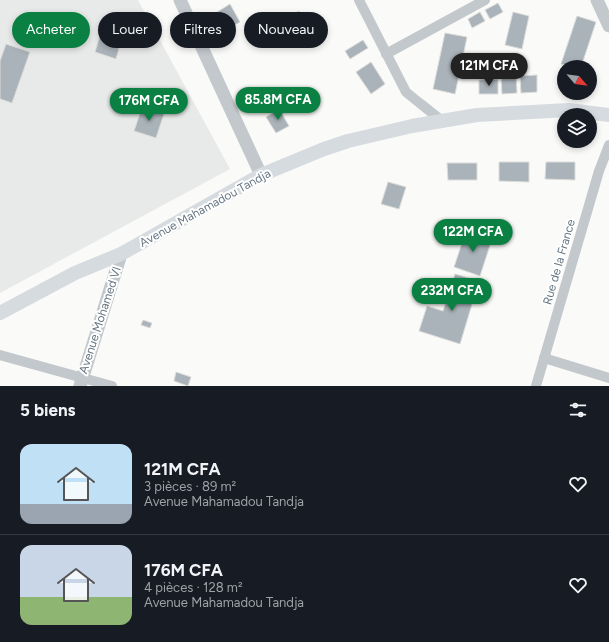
<!DOCTYPE html>
<html lang="fr">
<head>
<meta charset="utf-8">
<style>
	:root { --surface:#171b24; --page:#242831; --text:#f1f3f6; --muted:#9ea1a6; --line:#363941; --accent:#0b8043 }
	body { margin:0; font-family:Figtree,sans-serif; background:var(--page); color:var(--text); height:100vh; display:flex; flex-direction:column; font-size:15px; white-space:nowrap }
	* { box-sizing:border-box; margin:0 }
	p { font-size:13px; color:var(--muted) }
	.icon { flex:none; width:22px; height:22px; fill:none; stroke:currentColor; stroke-width:2; stroke-linecap:round; stroke-linejoin:round }
	.map { position:relative; height:386px; overflow:hidden }
	.drawer { display:flex; flex-direction:column; background:var(--surface); flex:1 }
	.drawer>* { flex:none }
	.banner { position:absolute; left:12px; top:12px; width:400px; height:36px; display:flex; gap:8px }
	.needle { width:26px; rotate:118deg }
	.buttons { position:absolute; left:557px; top:60px; display:grid; gap:8px }
	.buttons a { display:grid; place-items:center; width:40px; height:40px; border-radius:50%; background:var(--surface); box-shadow:0 2px 6px #0003; font-size:20px }
	.price { position:absolute; translate:-50% -34px; padding:0 9px; border-radius:14px; background:var(--accent); color:#fff; font-size:13px; line-height:26px; filter:drop-shadow(0 1px 2px #0008) }
	.price::after { content:''; position:absolute; left:50%; top:24px; width:12px; height:9px; margin-left:-6px; background:inherit; clip-path:polygon(0 0,100% 0,50% 100%) }
	.price.current { background:#222; color:#fff }
	ul { padding:0; list-style:none }
	li { display:flex; align-items:center; gap:12px; height:100px; padding:0 20px }
	li+li { border-top:1px solid var(--line) }
	li span { display:grid; place-items:center; flex:none; width:112px; height:80px; border-radius:12px; color:#555 }
	li>.icon { margin-inline-start:auto }
	span .icon { width:48px; height:48px; fill:#fffc; stroke-width:1 }
	li b { font-size:17px }
	h2 { display:flex; justify-content:space-between; align-items:center; height:48px; padding:0 20px; font-size:17px }
	.tag { padding:0 14px; border-radius:18px; background:var(--surface); box-shadow:0 2px 6px #0003; font-size:14px; line-height:36px }
	.tag.current { background:var(--accent); color:#fff }
	.map>svg:first-child { display:block }
	.built { fill:#e8e9e9 }
	.building { fill:#aab3b9; stroke:#dcdcda }
	.lines { fill:none; stroke-linecap:round; stroke-linejoin:round }
	.minor { stroke:#c3c8cc; stroke-width:10 }
	.tertiary { stroke:#c3c8cc; stroke-width:13 }
	.secondary { stroke:#d6dbdf; stroke-width:14 }
	.labels { text-anchor:middle; dominant-baseline:central; stroke-width:4; stroke-linejoin:round; paint-order:stroke }
	.street-label { font-size:12px; fill:#657683; stroke:#fff }
</style>
</head>
<body>
<div class="map">
<svg width="609" height="386" viewBox="0 0 609 386">
	<rect width="100%" height="100%" fill="#fafaf8"/>
	<polygon class="built" points="0,0 138,0 230,169 0,293"/>
	<g class="building">
		<polygon points="498,3 503,12 490,19 485,10"/>
		<polygon points="230,4 240,22 224,31 214,14"/>
		<polygon points="299,11 307,25 273,44 265,30"/>
		<polygon points="480,12 485,21 472,28 468,19"/>
		<polygon points="513,12 529,16 522,49 505,45"/>
		<polygon points="577,16 596,22 581,67 569,67 561,64"/>
		<polygon points="101,32 122,38 116,59 95,52"/>
		<polygon points="445,33 467,37 455,94 433,89"/>
		<polygon points="363,40 368,48 350,59 345,51"/>
		<polygon points="6,44 30,52 12,103 0,99 0,61"/>
		<polygon points="371,62 385,84 371,94 356,72"/>
		<polygon points="562,70 564,71 564,86 558,84"/>
		<polygon points="537,75 537,92 521,93 520,76"/>
		<polygon points="516,76 517,93 502,94 501,77"/>
		<polygon points="498,79 498,94 479,94 479,80"/>
		<polygon points="142,107 164,114 156,138 134,131"/>
		<polygon points="279,109 289,126 276,133 266,117"/>
		<polygon points="499,162 529,162 529,182 499,181"/>
		<polygon points="546,162 575,162 575,180 545,179"/>
		<polygon points="447,163 477,163 477,180 448,180"/>
		<polygon points="388,182 406,187 399,209 381,204"/>
		<polygon points="466,231 492,239 480,276 454,267"/>
		<polygon points="455,274 479,281 460,344 419,331 427,306 443,311"/>
		<polygon points="143,320 152,323 150,328 141,325"/>
		<polygon points="176,372 191,377 188,386 174,381"/>
	</g>
	<g class="lines">
		<g class="minor">
			<path d="M359 0 406 92C418 102 430 111 442 121"/>
			<polyline points="386,54 485,0"/>
			<polyline points="0,355 112,386"/>
			<polyline points="544,358 609,378"/>
			<polyline points="536,386 599,171 609,145"/>
		</g>
		<g class="tertiary">
			<polyline points="180,0 261,175"/>
			<polyline points="597,0 609,26"/>
			<polyline points="80,386 121,254"/>
		</g>
		<polyline class="secondary" points="0,313 75,273 121,254 261,175 324,149 348,141 412,126 477,115 569,110 609,115"/>
	</g>
	<g class="labels">
		<g class="street-label">
			<text transform="translate(205 208) rotate(-29)">Avenue Mahamadou Tandja</text>
			<text transform="translate(559 262) rotate(-74)">Rue de la France</text>
			<text transform="translate(100 320) rotate(-72)">Avenue Mohamed VI</text>
		</g>
	</g>
</svg>
<div class="buttons">
<a><svg class="needle" viewBox="-14 -14 28 28"><path d="M0-13l5 13h-10z" fill="#e53935"/><path d="M0 13l5-13h-10z" fill="#9ea1a6"/></svg></a>
<a><svg class="icon" aria-label="layers" viewBox="0 0 24 24"><path d="M12 4l9 5-9 5-9-5zM3 14l9 5 9-5"/></svg></a>
</div>
<b class="price current" style="left:489px;top:87px">121M CFA</b>
<b class="price" style="left:278px;top:121px">85.8M CFA</b>
<b class="price" style="left:149px;top:122px">176M CFA</b>
<b class="price" style="left:473px;top:253px">122M CFA</b>
<b class="price" style="left:452px;top:312px">232M CFA</b>
<div class="banner">
<a class="tag current">Acheter</a>
<a class="tag">Louer</a>
<a class="tag">Filtres</a>
<a class="tag">Nouveau</a>
</div>
</div>
<section class="drawer">
<h2>5 biens<svg class="icon" aria-label="filters" viewBox="0 0 24 24"><path d="M4 7h16M4 17h16"/><circle cx="9" cy="7" r="2"/><circle cx="15" cy="17" r="2"/></svg></h2>
<ul>
<li><span style="background:linear-gradient(#bfe0f5 75%,#9aa5b1 0)"><svg class="icon" aria-label="home" viewBox="0 0 24 24"><path d="M3 11l9-7 9 7M6 9v11h12V9"/></svg></span><div><b>121M CFA</b><p>3 pièces · 89 m²</p><p>Avenue Mahamadou Tandja</p></div><svg class="icon" aria-label="heart" viewBox="0 0 24 24"><path d="M12 20l-8-8c-3-5 5-10 8-4 3-6 11-1 8 4z"/></svg></li>
<li><span style="background:linear-gradient(#c9d6e8 65%,#8fb573 0)"><svg class="icon" aria-label="home" viewBox="0 0 24 24"><path d="M3 11l9-7 9 7M6 9v11h12V9"/></svg></span><div><b>176M CFA</b><p>4 pièces · 128 m²</p><p>Avenue Mahamadou Tandja</p></div><svg class="icon" aria-label="heart" viewBox="0 0 24 24"><path d="M12 20l-8-8c-3-5 5-10 8-4 3-6 11-1 8 4z"/></svg></li>
</ul>
</section>
</body>
</html>
